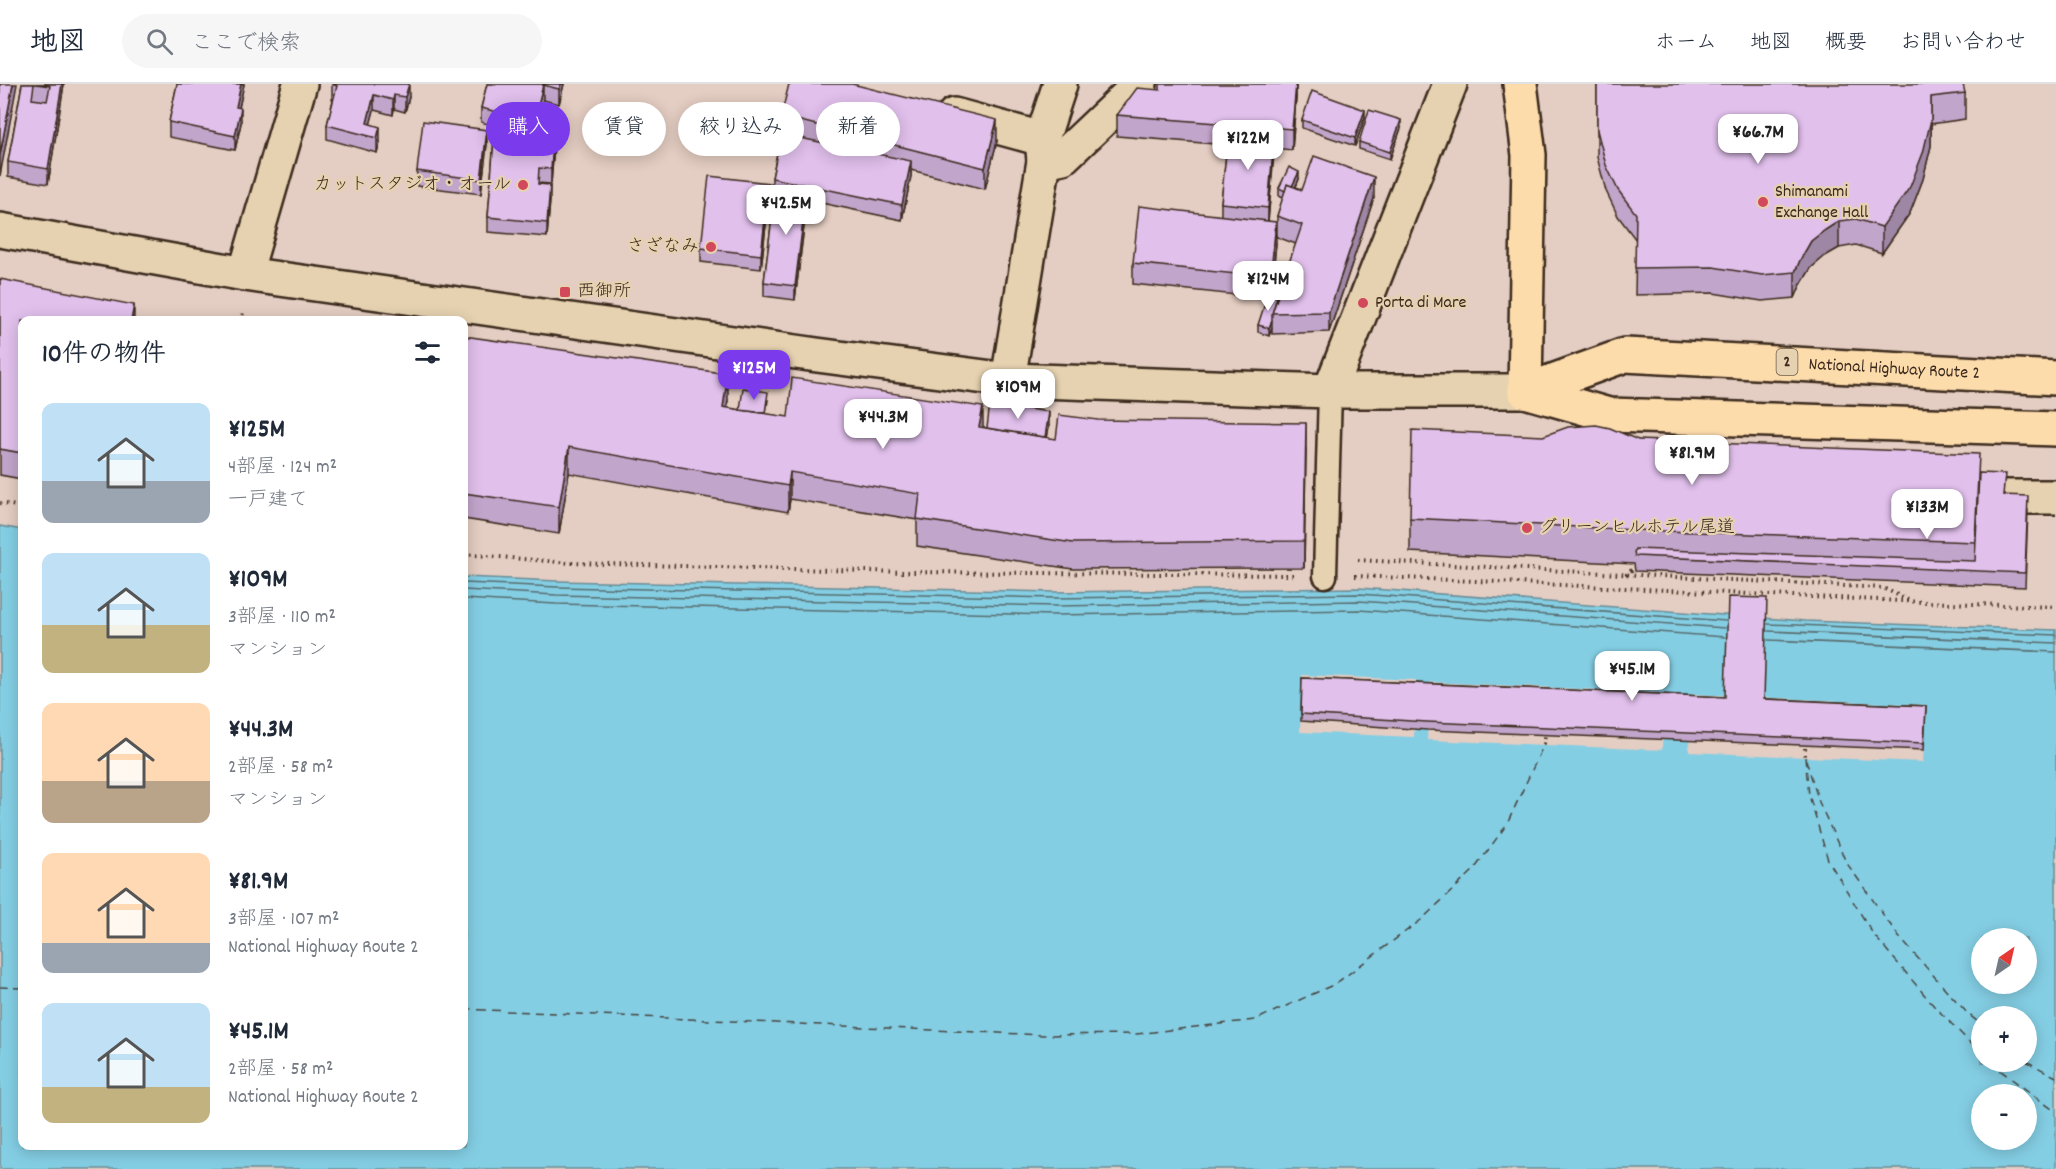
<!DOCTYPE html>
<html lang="ja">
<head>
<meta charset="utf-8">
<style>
	:root { --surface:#fff; --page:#f6f6f7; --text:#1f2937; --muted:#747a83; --line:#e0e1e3; --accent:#7c3aed }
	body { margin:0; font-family:Dekko,"Klee One",sans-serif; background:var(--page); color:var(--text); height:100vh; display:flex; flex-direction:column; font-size:22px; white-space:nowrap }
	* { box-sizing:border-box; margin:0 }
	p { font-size:20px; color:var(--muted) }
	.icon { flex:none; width:33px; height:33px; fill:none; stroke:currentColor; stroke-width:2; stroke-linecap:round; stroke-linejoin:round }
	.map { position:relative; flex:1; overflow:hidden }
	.panel { position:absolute; left:18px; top:232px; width:450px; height:834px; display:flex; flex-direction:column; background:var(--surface); border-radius:12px; box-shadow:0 3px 15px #0003 }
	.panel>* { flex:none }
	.banner { position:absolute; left:486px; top:18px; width:570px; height:54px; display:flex; gap:12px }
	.needle { width:39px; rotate:34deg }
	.fabs { position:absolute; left:1971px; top:844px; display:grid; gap:12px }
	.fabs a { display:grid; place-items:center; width:66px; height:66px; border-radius:50%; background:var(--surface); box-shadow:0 3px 15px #0003; font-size:30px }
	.price { position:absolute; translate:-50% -51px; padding:0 14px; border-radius:12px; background:#fff; color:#222; font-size:20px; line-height:39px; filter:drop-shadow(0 2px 3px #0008) }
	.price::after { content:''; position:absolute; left:50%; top:36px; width:18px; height:14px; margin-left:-9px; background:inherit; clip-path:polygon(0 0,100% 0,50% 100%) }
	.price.selected { background:var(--accent); color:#fff }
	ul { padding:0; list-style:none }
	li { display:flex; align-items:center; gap:18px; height:150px; padding:0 24px }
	li span { display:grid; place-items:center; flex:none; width:168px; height:120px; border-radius:12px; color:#555 }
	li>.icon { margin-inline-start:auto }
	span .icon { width:72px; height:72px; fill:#fffc; stroke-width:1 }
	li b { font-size:26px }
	h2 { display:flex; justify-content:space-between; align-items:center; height:72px; padding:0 24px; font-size:26px }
	.chip { padding:0 21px; border-radius:27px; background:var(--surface); box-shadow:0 3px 15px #0003; font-size:21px; line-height:54px }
	.chip.selected { background:var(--accent); color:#fff }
	header { display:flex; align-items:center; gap:36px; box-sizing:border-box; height:84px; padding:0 30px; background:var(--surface); border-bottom:2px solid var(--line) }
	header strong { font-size:28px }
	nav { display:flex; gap:33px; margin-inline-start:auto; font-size:21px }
	.search { width:420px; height:54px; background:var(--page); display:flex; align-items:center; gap:15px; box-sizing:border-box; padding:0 21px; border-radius:33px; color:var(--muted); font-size:22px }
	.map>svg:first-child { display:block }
	.water { fill:#84cee4; stroke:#678c95; stroke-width:1.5; fill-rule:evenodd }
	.pier { fill:#e4cdc2 }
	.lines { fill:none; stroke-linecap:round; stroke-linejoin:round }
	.shore { stroke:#586c6d; stroke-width:1.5 }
	.ferry { stroke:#46433c; stroke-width:1.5; stroke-dasharray:8 6; stroke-linecap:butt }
	.service-casing { stroke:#3b2a1e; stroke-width:27 }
	.pedestrian-casing { stroke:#3b2a1e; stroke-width:38 }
	.minor-casing { stroke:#3b2a1e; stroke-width:38 }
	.tertiary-casing { stroke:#3b2a1e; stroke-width:38 }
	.trunk-casing { stroke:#3b2a1e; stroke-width:38 }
	.path { stroke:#3b2a1e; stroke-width:4; stroke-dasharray:1.5 4.5; stroke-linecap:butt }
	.service { stroke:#e6d2b0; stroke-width:22 }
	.pedestrian { stroke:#e6d2b0; stroke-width:33 }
	.minor { stroke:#e6d2b0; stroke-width:33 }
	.tertiary { stroke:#e6d2b0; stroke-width:33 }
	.trunk { stroke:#fddcac; stroke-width:33 }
	.pedestrian-bridge-casing { stroke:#3b2a1e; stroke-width:38; stroke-linecap:butt }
	.pedestrian-bridge { stroke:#e6d2b0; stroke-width:33 }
	.wall { fill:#c2a5cb; stroke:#3b2a1e; stroke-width:1.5 }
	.shaded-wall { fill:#9e86a5; stroke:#3b2a1e; stroke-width:1.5 }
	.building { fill:#e1c0ec; stroke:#3b2a1e; stroke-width:1.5 }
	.poi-dot { fill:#d1495b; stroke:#e6d2b0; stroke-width:2 }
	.labels { text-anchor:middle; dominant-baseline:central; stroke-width:4.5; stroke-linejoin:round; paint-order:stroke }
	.shield { fill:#e6d2b0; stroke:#6e5c4a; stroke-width:1.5 }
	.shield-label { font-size:16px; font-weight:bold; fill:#3b2a1e }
	.poi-label { font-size:18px; fill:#3b2a1e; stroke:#e6d2b0; text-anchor:start }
	.street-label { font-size:18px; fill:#3b2a1e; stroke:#e6d2b0 }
</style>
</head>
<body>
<header>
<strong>地図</strong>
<div class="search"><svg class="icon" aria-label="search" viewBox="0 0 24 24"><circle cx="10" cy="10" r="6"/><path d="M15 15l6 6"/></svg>ここで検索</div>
<nav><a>ホーム</a><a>地図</a><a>概要</a><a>お問い合わせ</a></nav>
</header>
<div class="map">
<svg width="2056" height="1085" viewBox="0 0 2056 1085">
	<rect width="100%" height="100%" fill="#e4cdc2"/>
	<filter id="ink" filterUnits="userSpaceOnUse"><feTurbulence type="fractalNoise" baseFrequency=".0167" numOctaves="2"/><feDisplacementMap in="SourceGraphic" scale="12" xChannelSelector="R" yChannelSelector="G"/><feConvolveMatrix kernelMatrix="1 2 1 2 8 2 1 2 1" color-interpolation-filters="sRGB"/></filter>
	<g filter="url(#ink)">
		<path class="water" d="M0 442 22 446V1062H464V493L557 497 1056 508 1359 504 1805 537 2056 546V1085H0ZM1982 855H2026V900H1982ZM1982 933H2026V978H1982ZM1982 1011H2026V1056H1982Z"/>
		<g class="pier">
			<polygon points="1302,591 1416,596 1414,653 1300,648"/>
			<polygon points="1430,598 1664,609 1662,666 1427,656"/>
			<polygon points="1692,610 1926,621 1923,678 1689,668"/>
		</g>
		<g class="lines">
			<g class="shore">
				<polyline points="464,499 557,503 1056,514 1359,510 1726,537"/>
				<polyline points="464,506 556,511 1056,522 1359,517 1725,544"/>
				<polyline points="464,515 556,520 1055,531 1359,526 1725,553"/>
				<polyline points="1768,540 2056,551"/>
				<polyline points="1768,547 2056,559"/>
				<polyline points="1768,556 2056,568"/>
			</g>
			<g class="ferry">
				<polyline points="1805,673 1809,711 1828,776 1873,850 1934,922 1982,971"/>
				<polyline points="1806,676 1819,718 1846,778 1899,853 1968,930 1982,941"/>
				<polyline points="0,903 22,904"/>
				<polyline points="464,925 1045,951 1136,950 1255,936 1335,900 1421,836 1473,787 1507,740 1544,660"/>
				<polyline points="2026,977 2056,993"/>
				<polyline points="1989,978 2056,1028"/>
			</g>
			<defs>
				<polyline id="service" points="1325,492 1330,307"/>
				<g id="pedestrian">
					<polyline points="1044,77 1063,73 1140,0"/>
					<polyline points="1330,307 1450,0"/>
				</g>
				<g id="minor">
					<polyline points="954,31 1042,55"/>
					<polyline points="245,190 300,0"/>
					<polyline points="1008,296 1044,77 1042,55 1060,0"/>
				</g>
				<polyline id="tertiary" points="0,146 245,190 817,271 1008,296 1330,307 1525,307"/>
				<g id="trunk">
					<polyline points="1520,0 1529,71 1525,307"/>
					<path id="s1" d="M1525 307 1625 271 2056 294"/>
					<polyline points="1525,307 1609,331 2056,345"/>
				</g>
			</defs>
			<use href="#service" class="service-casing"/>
			<use href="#pedestrian" class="pedestrian-casing"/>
			<use href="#minor" class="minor-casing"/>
			<use href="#tertiary" class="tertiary-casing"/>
			<use href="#trunk" class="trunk-casing"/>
			<g class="path">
				<polyline points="242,237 243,227"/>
				<polyline points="0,419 22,423"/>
				<polyline points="464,470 570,479 905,488 1294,491"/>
				<polyline points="1358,476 1883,504 1908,516"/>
				<polyline points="1626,491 1634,484 1639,484"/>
				<path d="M1355 492C1589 501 1822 515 2056 523"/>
				<polyline points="1805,658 1805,673"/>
				<polyline points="1544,660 1545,650"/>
			</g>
			<use href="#service" class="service"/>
			<use href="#pedestrian" class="pedestrian"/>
			<use href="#minor" class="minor"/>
			<use href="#tertiary" class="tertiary"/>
			<use href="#trunk" class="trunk"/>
			<defs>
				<polyline id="pedestrian-bridge" points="2003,413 2056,413"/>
			</defs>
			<use href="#pedestrian-bridge" class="pedestrian-bridge-casing"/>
			<use href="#pedestrian-bridge" class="pedestrian-bridge"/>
		</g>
		<g class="wall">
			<polygon points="22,0 64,0 48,100 8,93 8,78"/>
			<polygon points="177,0 244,0 239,24 241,39 235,66 169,53 169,38"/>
			<polygon points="332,0 409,13 405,28 394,25 393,31 374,26 370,40 380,58 377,69 327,55 327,41 333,16 332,15"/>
			<polygon points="487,0 564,0 559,20 543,16 537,40 517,35 515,43 554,61 551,100 539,99 550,116 547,153 488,148 488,133 495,42 481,38 481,24"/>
			<polygon points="1296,0 1296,14 1292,66 1274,64 1268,137 1276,159 1271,208 1237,204 1236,211 1133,200 1133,179 1221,132 1221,119 1227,61 1117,52 1117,31 1160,6"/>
			<polygon points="1597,0 1965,9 1965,35 1931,40 1931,62 1923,95 1910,129 1882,169 1856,161 1839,164 1825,172 1811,184 1800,202 1795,214 1762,217 1713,209 1635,211 1636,156 1618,132 1606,107 1597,73"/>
			<polygon points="781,32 997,57 985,105 911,86 911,92 902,136 807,116 795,216 764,212 764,198 775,109 772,109 772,94 781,50"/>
			<polygon points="1365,33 1355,62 1302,44 1302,36"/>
			<polygon points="1401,44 1390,75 1359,65 1359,58"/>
			<polygon points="487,60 481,110 417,102 417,87"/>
			<polygon points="1299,95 1296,103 1302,106 1374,114 1329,248 1272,250 1272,243 1269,252 1258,248 1258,241 1277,213 1296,160 1277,153 1277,132 1283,114 1279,112 1279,104"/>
			<polygon points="769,114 761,185 701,178 701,164"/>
			<polygon points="0,195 134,237 22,237 22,395 0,391"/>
			<polygon points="464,252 728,316 727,324 740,326 768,316 766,330 788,333 987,344 1049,342 1047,354 1056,355 1306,365 1304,484 1073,485 917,462 917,436 790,415 788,428 569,389 559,450 464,435"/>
			<polygon points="1638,356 1979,389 2004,411 2028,426 2025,503 1635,487 1634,480 1410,468 1410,434"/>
			<polygon points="1302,594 1926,622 1924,666 1427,646 1301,637"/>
		</g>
		<g class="shaded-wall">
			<polygon points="13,0 17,0 0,92 0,71"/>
			<polygon points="62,0 64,0 48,100 48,85"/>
			<polygon points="241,0 244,0 236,38 236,23"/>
			<polygon points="409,0 409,13 405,28 405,13"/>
			<polygon points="561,0 564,0 559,20 559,5"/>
			<polygon points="1296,0 1296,14 1292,66 1292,45"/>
			<polygon points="543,1 543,16 537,40 537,25"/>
			<polygon points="374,11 374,26 367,53 367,39"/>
			<polygon points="394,11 394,25 393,31 393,16"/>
			<polygon points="1931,13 1931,62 1923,95 1910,129 1882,169 1882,143"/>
			<polygon points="517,21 517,35 514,47 514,32"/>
			<polygon points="241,24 241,39 235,66 235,52"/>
			<polygon points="1365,26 1365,33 1355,62 1355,54"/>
			<polygon points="997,36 997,57 985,105 985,84"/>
			<polygon points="1401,36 1401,44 1390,75 1390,68"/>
			<polygon points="380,43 380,58 377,69 377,54"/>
			<polygon points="487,46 487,60 481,110 481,96"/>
			<polygon points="554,46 554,61 551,100 551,85"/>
			<polygon points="1274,55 1274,70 1268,138 1268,124"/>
			<polygon points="911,77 911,92 902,136 902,121"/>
			<polygon points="1299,88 1299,95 1289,117 1289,109"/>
			<polygon points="1374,93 1374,114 1329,248 1329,228"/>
			<polygon points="769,99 769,114 761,185 761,171"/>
			<polygon points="550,101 550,116 547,153 547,139"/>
			<polygon points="807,105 807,119 795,216 795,202"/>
			<polygon points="1839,137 1839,164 1825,172 1811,184 1800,202 1795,214 1795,188 1800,176 1811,157 1825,146"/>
			<polygon points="1276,138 1276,159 1271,208 1271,187"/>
			<polygon points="134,221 134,237 131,237"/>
			<polygon points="1272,236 1272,243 1269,252 1269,244"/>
			<polygon points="728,290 728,316 723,349 723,323"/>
			<polygon points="983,323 983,349 979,343"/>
			<polygon points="1049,328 1049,342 1044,375 1044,360"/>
			<polygon points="1306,339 1306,365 1304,484 1304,457"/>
			<polygon points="569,363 569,389 559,450 559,423"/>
			<polygon points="790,388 790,415 788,428 788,402"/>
		</g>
		<g class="building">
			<polygon points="0,0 13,0 0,71"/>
			<polygon points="22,0 34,0 32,15 47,17 50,2 36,0 62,0 48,85 8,78"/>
			<polygon points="177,0 241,0 236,23 241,24 235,52 169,38"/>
			<polygon points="332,0 409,0 405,13 394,11 393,16 374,11 367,39 380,43 377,54 327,41 337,2"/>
			<polygon points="487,0 561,0 559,5 543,1 537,25 517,21 514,32 481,24"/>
			<polygon points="789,0 852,0 997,36 985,84 781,32"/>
			<polygon points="1160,0 1296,0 1292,45 1117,31 1137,4 1160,6"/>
			<polygon points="1597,0 1963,0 1965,9 1931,13 1931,36 1923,69 1910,103 1882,143 1856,135 1839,137 1825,146 1811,157 1800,176 1795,188 1762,191 1713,183 1635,184 1636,130 1618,106 1606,81 1597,46"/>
			<polygon points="1312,7 1365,26 1355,54 1302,36"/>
			<polygon points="1369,26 1401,36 1390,68 1359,58"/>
			<polygon points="423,37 487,46 481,96 417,87"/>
			<polygon points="495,42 554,46 551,85 539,84 538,100 550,101 547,139 488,133"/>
			<polygon points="781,50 911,77 902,121 772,94"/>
			<polygon points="1228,50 1274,55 1268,124 1221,119"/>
			<polygon points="1314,72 1374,93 1329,228 1272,229 1302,141 1277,132 1287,100 1302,106"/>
			<polygon points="1289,83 1299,88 1292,102 1287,100 1285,107 1279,104"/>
			<polygon points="709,92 769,99 761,171 701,164"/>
			<polygon points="776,101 807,105 795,202 764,198"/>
			<polygon points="1139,122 1276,138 1271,187 1237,184 1236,190 1133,179"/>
			<polygon points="0,195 134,221 131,237 22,237 22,369 0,365"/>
			<polygon points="1268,210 1277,213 1272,229 1272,236 1269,244 1258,241"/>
			<polygon points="464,252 728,290 723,323 788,333 792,294 983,323 979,343 1056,355 1059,331 1098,336 1306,339 1304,457 1073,459 917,435 920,410 790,388 788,402 569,363 559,423 464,409"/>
			<polygon points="743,304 768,308 765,329 740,326"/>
			<polygon points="990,319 1049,328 1045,353 987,344"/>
			<polygon points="1596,341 1610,344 1638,356 1979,370 1975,458 1635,446 1410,434 1412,346 1543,352 1568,343"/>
			<polygon points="1979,389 2005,390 2003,411 2028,412 2025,489 1635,472 1634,469 1635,465 1975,477"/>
			<polygon points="1728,513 1767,514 1764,615 1926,622 1924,659 1427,638 1301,630 1302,594 1725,613"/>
		</g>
	</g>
	<g class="poi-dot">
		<circle cx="523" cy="101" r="6"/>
		<circle cx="1763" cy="118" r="6"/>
		<circle cx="711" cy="163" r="6"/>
		<rect x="559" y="202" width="12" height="12" rx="3"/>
		<circle cx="1363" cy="219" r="6"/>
		<circle cx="1527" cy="444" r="6"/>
	</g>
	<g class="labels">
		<rect class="shield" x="1776.5" y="265" width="21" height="26" rx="4.5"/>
		<g class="shield-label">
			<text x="1787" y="278">2</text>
		</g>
		<g class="poi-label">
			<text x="511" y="101" text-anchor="end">カットスタジオ・オール</text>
			<text x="1775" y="108">Shimanami<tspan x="1775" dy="21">Exchange Hall</tspan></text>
			<text x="699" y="163" text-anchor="end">さざなみ</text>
			<text x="577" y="208">西御所</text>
			<text x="1375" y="219">Porta di Mare</text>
			<text x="1539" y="444">グリーンヒルホテル尾道</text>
		</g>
		<g class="street-label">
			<text stroke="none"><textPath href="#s1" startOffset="376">National Highway Route 2</textPath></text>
		</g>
	</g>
</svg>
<div class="fabs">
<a><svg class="needle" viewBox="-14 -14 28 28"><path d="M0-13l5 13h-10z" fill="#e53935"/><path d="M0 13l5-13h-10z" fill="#747a83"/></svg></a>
<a>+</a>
<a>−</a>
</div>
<b class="price" style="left:1758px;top:81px">¥66.7M</b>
<b class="price" style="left:1248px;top:87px">¥122M</b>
<b class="price" style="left:786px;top:152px">¥42.5M</b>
<b class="price" style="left:1268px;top:228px">¥124M</b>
<b class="price selected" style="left:754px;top:317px">¥125M</b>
<b class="price" style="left:1018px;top:336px">¥109M</b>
<b class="price" style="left:883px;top:366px">¥44.3M</b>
<b class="price" style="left:1692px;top:402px">¥81.9M</b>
<b class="price" style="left:1927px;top:456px">¥133M</b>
<b class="price" style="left:1632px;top:618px">¥45.1M</b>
<div class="banner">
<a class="chip selected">購入</a>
<a class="chip">賃貸</a>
<a class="chip">絞り込み</a>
<a class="chip">新着</a>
</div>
<section class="panel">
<h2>10件の物件<svg class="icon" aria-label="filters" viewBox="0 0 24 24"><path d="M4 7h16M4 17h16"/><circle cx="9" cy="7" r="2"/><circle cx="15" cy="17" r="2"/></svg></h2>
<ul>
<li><span style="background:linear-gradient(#bfe0f5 65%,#9aa5b1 0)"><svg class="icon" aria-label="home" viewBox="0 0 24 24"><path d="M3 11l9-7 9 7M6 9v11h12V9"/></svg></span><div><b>¥125M</b><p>4部屋 · 124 m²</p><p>一戸建て</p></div></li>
<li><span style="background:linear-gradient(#bfe0f5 60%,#c2b280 0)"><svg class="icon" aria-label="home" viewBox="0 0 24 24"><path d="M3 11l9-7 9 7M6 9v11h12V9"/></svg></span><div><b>¥109M</b><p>3部屋 · 110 m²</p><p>マンション</p></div></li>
<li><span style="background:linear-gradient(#ffd9b3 65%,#b9a48a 0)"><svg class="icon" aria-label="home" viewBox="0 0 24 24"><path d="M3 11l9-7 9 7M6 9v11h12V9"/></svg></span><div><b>¥44.3M</b><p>2部屋 · 58 m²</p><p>マンション</p></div></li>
<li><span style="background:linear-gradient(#ffd9b3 75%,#9aa5b1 0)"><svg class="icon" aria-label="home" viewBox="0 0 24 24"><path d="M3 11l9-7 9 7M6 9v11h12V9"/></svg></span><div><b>¥81.9M</b><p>3部屋 · 107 m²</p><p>National Highway Route 2</p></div></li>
<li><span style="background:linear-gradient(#bfe0f5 70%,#c2b280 0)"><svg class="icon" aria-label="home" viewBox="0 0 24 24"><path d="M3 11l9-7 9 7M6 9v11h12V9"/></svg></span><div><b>¥45.1M</b><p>2部屋 · 58 m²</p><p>National Highway Route 2</p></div></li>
</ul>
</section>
</div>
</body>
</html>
